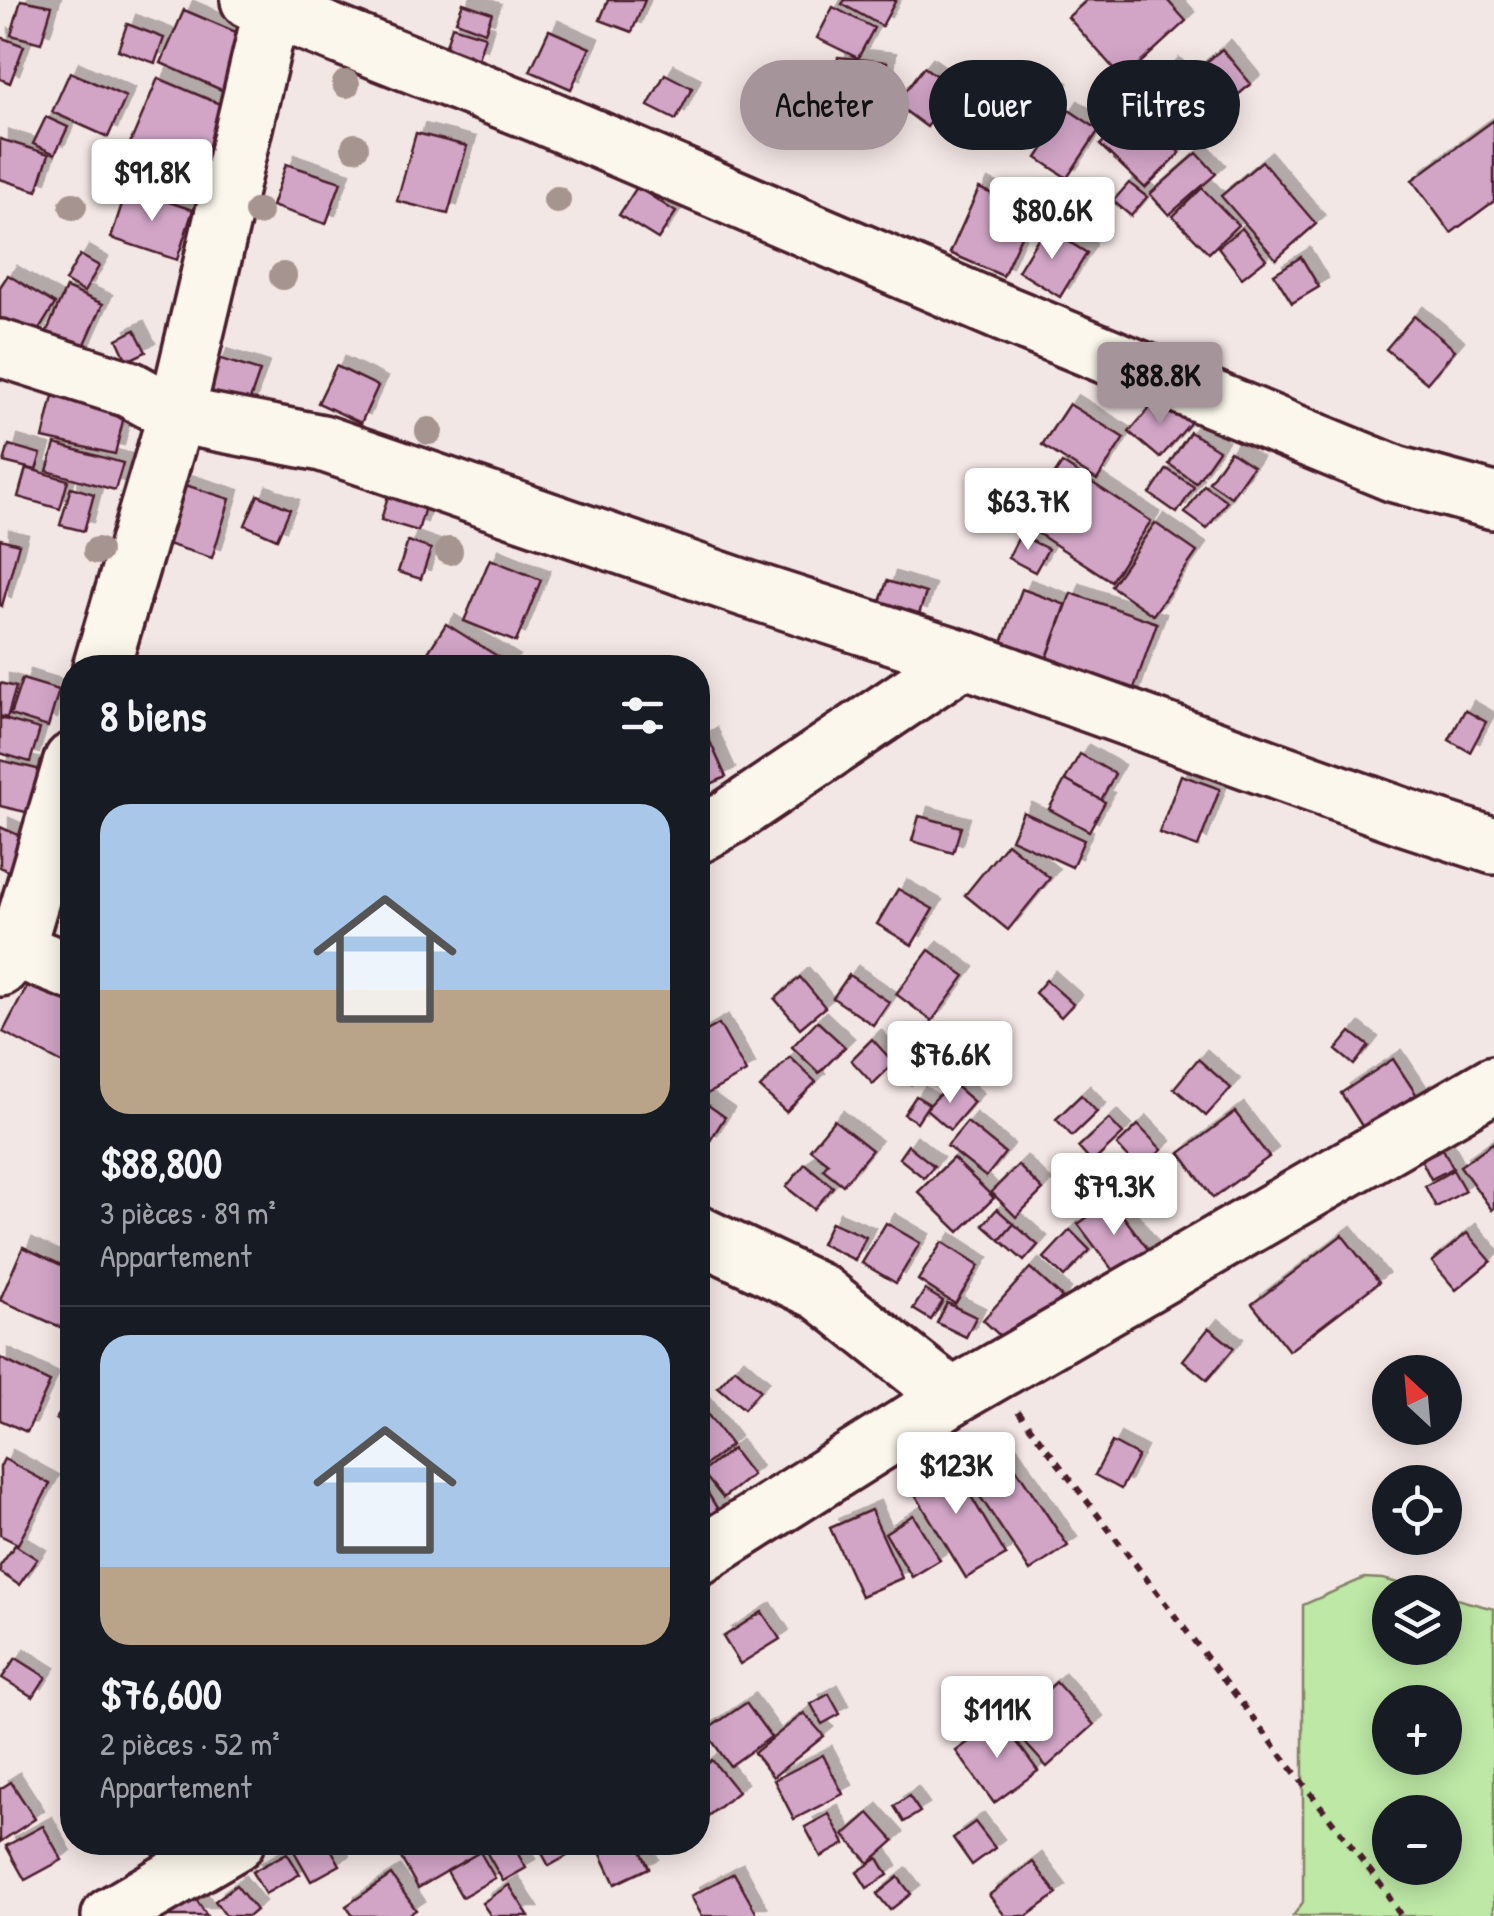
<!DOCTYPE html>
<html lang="fr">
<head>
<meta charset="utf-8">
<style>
	:root { --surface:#171b24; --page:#20242c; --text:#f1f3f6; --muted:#9ea1a6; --line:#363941; --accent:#a6949b }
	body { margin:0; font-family:"Patrick Hand",sans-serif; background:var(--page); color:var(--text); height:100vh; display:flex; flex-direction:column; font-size:38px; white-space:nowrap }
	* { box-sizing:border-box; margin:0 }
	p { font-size:32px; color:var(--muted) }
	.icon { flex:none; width:55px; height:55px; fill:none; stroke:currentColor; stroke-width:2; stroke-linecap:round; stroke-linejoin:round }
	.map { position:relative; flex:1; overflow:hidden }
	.details { position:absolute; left:60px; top:655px; width:650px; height:1200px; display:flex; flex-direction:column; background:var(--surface); border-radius:40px; box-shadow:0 5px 25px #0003 }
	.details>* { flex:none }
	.top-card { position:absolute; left:740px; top:60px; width:602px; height:90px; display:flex; gap:20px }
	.needle { width:65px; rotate:334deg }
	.buttons { position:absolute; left:1372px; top:1355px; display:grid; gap:20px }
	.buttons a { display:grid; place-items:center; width:90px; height:90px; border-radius:50%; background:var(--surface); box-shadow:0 5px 25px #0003; font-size:50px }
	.price { position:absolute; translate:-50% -85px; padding:0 22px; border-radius:10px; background:#fff; color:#222; font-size:32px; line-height:65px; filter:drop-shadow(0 2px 5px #0008) }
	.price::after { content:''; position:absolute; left:50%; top:60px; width:30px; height:22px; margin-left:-15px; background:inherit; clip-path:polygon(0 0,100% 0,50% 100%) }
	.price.active { background:var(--accent); color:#111 }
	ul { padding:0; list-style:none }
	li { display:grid; align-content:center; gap:20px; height:530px; padding:0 40px }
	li+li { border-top:2px solid var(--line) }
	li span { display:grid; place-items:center; height:310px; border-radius:30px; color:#555 }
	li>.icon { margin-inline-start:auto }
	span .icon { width:180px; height:180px; fill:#fffc; stroke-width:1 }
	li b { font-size:42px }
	h2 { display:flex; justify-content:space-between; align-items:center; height:120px; padding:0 40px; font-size:42px }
	.pill { padding:0 35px; border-radius:45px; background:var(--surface); box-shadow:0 5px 25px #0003; font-size:35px; line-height:90px }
	.pill.active { background:var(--accent); color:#111 }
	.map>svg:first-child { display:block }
	.green { fill:#bde8a5; stroke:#848468; stroke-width:2.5; fill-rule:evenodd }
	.building { fill:#d2a5c7; stroke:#4a1f2b; stroke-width:2.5; filter:url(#shadow) }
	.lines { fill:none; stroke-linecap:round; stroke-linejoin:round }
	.minor-casing { stroke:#4a1f2b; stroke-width:62 }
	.path { stroke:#4a1f2b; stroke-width:6; stroke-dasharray:8 8; stroke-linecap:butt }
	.minor { stroke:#fbf7ec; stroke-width:55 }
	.tree { fill:#a69490 }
</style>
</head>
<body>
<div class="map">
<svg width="1494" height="1916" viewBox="0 0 1494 1916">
	<defs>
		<filter id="shadow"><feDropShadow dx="9" dy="-9" stdDeviation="0" flood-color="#0004"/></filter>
	</defs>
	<rect width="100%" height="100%" fill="#f3e7e5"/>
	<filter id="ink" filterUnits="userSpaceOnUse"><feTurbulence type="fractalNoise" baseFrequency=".01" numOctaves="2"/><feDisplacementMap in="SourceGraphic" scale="20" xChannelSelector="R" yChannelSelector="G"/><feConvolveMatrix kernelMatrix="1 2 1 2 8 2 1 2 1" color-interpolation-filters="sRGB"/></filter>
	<g filter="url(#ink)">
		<path class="green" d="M1364 1578 1383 1579 1431 1592H1390V1648H1445V1596L1494 1609V1916H1293L1303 1902V1605ZM1390 1702H1445V1758H1390ZM1390 1812H1445V1868H1390Z"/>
		<g class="building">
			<polygon points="21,0 52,6 41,43 11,35"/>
			<polygon points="608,0 645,0 632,32 600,20"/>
			<polygon points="845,0 896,0 882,26 842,4"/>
			<polygon points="1087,0 1167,0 1186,21 1123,79 1068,17"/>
			<polygon points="463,3 492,13 485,32 456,21"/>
			<polygon points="833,7 874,28 858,58 817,38"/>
			<polygon points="184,10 250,38 226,92 161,63"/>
			<polygon points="127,24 164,38 155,63 118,50"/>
			<polygon points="452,26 485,36 478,59 445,49"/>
			<polygon points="549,30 590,48 571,89 530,71"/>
			<polygon points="0,37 24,46 10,83 0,79"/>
			<polygon points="1222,49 1251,84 1226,105 1196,71"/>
			<polygon points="838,57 887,62 882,112 832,107"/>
			<polygon points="924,67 955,89 927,127 896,104"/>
			<polygon points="1170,67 1222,114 1191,148 1139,100"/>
			<polygon points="70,72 126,97 108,137 52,112"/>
			<polygon points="665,74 692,88 676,120 648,106"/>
			<polygon points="158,78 234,110 205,178 129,146"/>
			<polygon points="1033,78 1059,92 1029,149 1003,136"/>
			<polygon points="1136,109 1180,153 1145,188 1100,145"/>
			<polygon points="1069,110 1099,130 1067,178 1037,158"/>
			<polygon points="46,117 68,127 55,154 33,144"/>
			<polygon points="1494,120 1494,201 1451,233 1412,180"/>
			<polygon points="416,133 467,146 448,214 397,201"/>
			<polygon points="0,139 49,154 37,191 0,179"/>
			<polygon points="1197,153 1216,174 1169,215 1150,194"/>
			<polygon points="1262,161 1316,224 1276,259 1221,196"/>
			<polygon points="286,164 341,182 326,224 272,206"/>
			<polygon points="1129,183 1147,197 1131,216 1113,201"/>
			<polygon points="637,187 676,212 658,239 619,215"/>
			<polygon points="127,188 193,210 177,260 111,238"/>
			<polygon points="979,188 1032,212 1003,276 950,253"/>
			<polygon points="1202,188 1238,225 1209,253 1173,216"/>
			<polygon points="1045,227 1087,253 1060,297 1018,271"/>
			<polygon points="1242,228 1266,259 1242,278 1218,247"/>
			<polygon points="80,255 99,266 84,292 65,281"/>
			<polygon points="1301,257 1319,287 1292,303 1274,274"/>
			<polygon points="8,275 55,304 34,338 0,327 0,287"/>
			<polygon points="66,288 103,304 80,355 44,338"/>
			<polygon points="1414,316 1455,350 1427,383 1386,349"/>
			<polygon points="135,330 146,352 127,361 117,339"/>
			<polygon points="218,358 260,371 245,414 204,401"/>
			<polygon points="336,366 378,386 361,423 318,403"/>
			<polygon points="54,392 126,408 115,454 43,438"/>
			<polygon points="1160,396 1191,422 1160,458 1129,432"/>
			<polygon points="1069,404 1124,438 1097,480 1042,445"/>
			<polygon points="1190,432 1219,450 1196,483 1169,464"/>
			<polygon points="55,444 123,463 115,490 47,471"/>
			<polygon points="9,445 41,454 36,470 4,462"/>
			<polygon points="1230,451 1253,466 1231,497 1209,482"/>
			<polygon points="1062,463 1151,521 1111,581 1022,523"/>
			<polygon points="26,468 68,480 60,509 18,497"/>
			<polygon points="1167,469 1194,487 1177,513 1150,494"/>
			<polygon points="182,484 230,499 212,558 164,543"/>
			<polygon points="1204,485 1227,501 1207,529 1185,513"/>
			<polygon points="71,487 94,494 84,531 60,525"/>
			<polygon points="390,489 427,500 418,531 381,520"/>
			<polygon points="258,495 290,509 277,539 245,525"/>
			<polygon points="1155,523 1197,552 1153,615 1111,586"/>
			<polygon points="1020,535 1048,549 1035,572 1008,558"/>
			<polygon points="0,539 19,544 2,606 0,605"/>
			<polygon points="408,541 431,549 421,579 398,572"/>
			<polygon points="490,559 541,580 516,642 464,621"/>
			<polygon points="887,581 926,593 918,617 879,605"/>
			<polygon points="1022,589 1066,605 1043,669 998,653"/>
			<polygon points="1071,593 1157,623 1130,700 1043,669"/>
			<polygon points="446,624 510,664 507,668 418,668"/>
			<polygon points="22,679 59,690 48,727 10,715"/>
			<polygon points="0,683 16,687 7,718 0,716"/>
			<polygon points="1465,710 1486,722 1470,752 1449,740"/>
			<polygon points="0,718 40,729 30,762 0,753"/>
			<polygon points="708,737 726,777 698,790 698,742"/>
			<polygon points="1080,754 1115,774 1101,800 1065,780"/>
			<polygon points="0,760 41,770 30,813 0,806"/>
			<polygon points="1181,775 1220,789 1198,847 1159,833"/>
			<polygon points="1065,780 1105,802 1089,831 1049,809"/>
			<polygon points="1023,812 1084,840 1072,867 1011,839"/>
			<polygon points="919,816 961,827 953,853 912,841"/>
			<polygon points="0,827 25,838 10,872 0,867"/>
			<polygon points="1007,843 1050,878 1008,930 965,895"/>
			<polygon points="72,854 72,913 51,905"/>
			<polygon points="898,889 933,909 912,945 877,924"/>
			<polygon points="929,950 965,976 932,1021 896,994"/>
			<polygon points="849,975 889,1002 873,1025 833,998"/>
			<polygon points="32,977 72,998 72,1068 3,1032"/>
			<polygon points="800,977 825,1007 800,1028 775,999"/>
			<polygon points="1046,980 1073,1004 1061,1017 1035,993"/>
			<polygon points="817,1021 845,1047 819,1073 792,1047"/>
			<polygon points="719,1024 746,1072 700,1098 698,1093 698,1036"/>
			<polygon points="1351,1032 1369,1046 1354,1065 1336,1050"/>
			<polygon points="872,1039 894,1063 873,1084 851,1060"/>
			<polygon points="910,1052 926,1071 911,1084 895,1066"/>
			<polygon points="790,1057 816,1082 786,1112 760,1088"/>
			<polygon points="1198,1059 1231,1088 1206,1116 1174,1088"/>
			<polygon points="1393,1059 1420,1100 1367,1134 1341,1093"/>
			<polygon points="951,1082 974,1102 950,1130 926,1109"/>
			<polygon points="1081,1095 1097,1112 1072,1136 1056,1119"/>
			<polygon points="916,1096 929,1104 917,1122 904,1114"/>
			<polygon points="698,1098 725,1117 708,1144 698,1137"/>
			<polygon points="1235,1112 1269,1157 1213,1198 1180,1153"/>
			<polygon points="1109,1119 1123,1134 1092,1163 1078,1147"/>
			<polygon points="834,1120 872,1150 843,1185 823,1169 828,1163 810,1149"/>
			<polygon points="967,1122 1005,1153 986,1177 947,1146"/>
			<polygon points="1138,1125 1162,1150 1140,1170 1117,1145"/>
			<polygon points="1494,1142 1494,1208 1492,1210 1460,1166"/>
			<polygon points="908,1145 934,1166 924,1178 899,1158"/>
			<polygon points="1443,1149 1453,1168 1431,1179 1421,1159"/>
			<polygon points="953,1158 994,1198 959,1232 918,1192"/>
			<polygon points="805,1164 833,1187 814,1209 786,1187"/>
			<polygon points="1018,1165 1043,1190 1016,1217 991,1192"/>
			<polygon points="1453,1170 1465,1191 1436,1207 1425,1186"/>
			<polygon points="1111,1200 1150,1252 1117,1276 1078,1224"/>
			<polygon points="997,1209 1014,1224 1000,1240 983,1225"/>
			<polygon points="831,1222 866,1237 855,1260 821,1244"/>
			<polygon points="886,1223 920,1243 896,1283 862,1263"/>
			<polygon points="1014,1224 1038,1245 1024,1261 1000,1240"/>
			<polygon points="1070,1230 1090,1250 1064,1277 1044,1258"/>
			<polygon points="1467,1233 1491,1261 1456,1290 1432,1262"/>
			<polygon points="1342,1235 1379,1282 1289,1351 1252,1304"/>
			<polygon points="942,1242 979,1266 955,1304 918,1280"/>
			<polygon points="23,1247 72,1270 72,1323 69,1331 0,1300"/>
			<polygon points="1030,1268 1062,1297 1014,1349 983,1320"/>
			<polygon points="925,1290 943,1301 931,1320 913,1309"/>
			<polygon points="947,1303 976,1317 966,1337 937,1323"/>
			<polygon points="1209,1328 1234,1348 1207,1380 1183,1360"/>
			<polygon points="0,1358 50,1382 27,1432 0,1420"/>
			<polygon points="735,1368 760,1390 744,1409 718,1387"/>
			<polygon points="72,1394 72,1429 56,1419"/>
			<polygon points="698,1402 731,1445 698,1471"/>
			<polygon points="1112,1442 1138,1456 1121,1489 1095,1475"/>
			<polygon points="732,1449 752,1475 723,1498 702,1472"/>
			<polygon points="1007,1455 1068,1546 1030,1571 969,1480"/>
			<polygon points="947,1456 1006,1555 966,1578 907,1481"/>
			<polygon points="4,1459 50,1484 18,1544 0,1535 0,1467"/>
			<polygon points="698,1477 720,1513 698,1528"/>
			<polygon points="871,1510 902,1578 861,1596 830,1528"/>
			<polygon points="913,1515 940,1560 912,1577 885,1533"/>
			<polygon points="15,1545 37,1559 19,1585 0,1572 0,1566"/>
			<polygon points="762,1612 780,1639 740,1664 723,1637"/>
			<polygon points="16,1658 46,1677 33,1697 2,1678"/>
			<polygon points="1056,1682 1094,1725 1047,1767 1009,1725"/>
			<polygon points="829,1694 840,1714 822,1724 811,1704"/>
			<polygon points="746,1703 771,1737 730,1766 705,1731"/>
			<polygon points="804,1713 824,1736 773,1777 754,1753"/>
			<polygon points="1000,1719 1038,1771 994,1803 956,1751"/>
			<polygon points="823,1755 843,1794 794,1819 774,1780"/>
			<polygon points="712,1760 738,1792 698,1824 698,1772"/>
			<polygon points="11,1782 35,1819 0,1842 0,1789"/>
			<polygon points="909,1796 920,1812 904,1822 894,1806"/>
			<polygon points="869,1813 894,1841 869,1863 844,1835"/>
			<polygon points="829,1814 845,1844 821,1857 805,1827"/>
			<polygon points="975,1822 995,1848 972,1865 953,1838"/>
			<polygon points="43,1826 62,1860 25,1880 6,1846"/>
			<polygon points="292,1842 327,1842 340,1865 311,1881 290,1844"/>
			<polygon points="392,1842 475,1842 480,1852 418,1888"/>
			<polygon points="493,1842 511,1842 526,1868 503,1881 484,1848"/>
			<polygon points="536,1842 592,1842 549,1866"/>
			<polygon points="620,1842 637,1842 649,1868 615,1884 600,1852"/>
			<polygon points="480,1852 495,1878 462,1897 447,1871"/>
			<polygon points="287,1853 300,1874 265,1894 252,1872"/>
			<polygon points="878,1858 888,1875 867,1888 857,1872"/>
			<polygon points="1033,1862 1057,1894 1027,1916 1005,1916 989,1895"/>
			<polygon points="734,1873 758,1916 702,1916 691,1896"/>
			<polygon points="391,1875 416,1910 407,1916 353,1916 346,1906"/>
			<polygon points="898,1877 911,1894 890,1910 877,1894"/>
			<polygon points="236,1885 256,1910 249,1916 226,1916 215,1901"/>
			<polygon points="509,1885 529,1916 491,1916 482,1903"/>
			<polygon points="192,1893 207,1916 156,1916"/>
		</g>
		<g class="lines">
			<defs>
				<g id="minor">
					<polyline points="249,0 540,115 998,311 1395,474 1494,501"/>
					<polyline points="0,348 129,389 176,415 322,443 744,588 964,659 1405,817 1494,846"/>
					<polyline points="101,668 176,415 274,0"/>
					<polyline points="698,835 730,817 964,659"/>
					<polyline points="0,939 16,950 72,972"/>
					<polyline points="0,968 16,950 72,761"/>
					<polyline points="698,1234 820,1292 952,1397"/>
					<polyline points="698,1557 952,1397 1494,1084"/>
					<polyline points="110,1916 236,1842"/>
				</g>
			</defs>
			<use href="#minor" class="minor-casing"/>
			<polyline class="path" points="1018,1411 1384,1889 1401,1916"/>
			<use href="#minor" class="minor"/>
		</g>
		<g class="tree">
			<circle cx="346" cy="84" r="14"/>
			<circle cx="355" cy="147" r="14"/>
			<circle cx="557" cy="200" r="14"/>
			<circle cx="73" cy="206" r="14"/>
			<circle cx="258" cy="212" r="14"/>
			<circle cx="283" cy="276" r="14"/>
			<circle cx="429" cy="431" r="14"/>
			<circle cx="97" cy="551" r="14"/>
			<circle cx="449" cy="551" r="14"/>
		</g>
	</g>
</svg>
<div class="buttons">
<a><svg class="needle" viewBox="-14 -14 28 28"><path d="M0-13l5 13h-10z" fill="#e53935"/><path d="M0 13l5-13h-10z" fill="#9ea1a6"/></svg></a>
<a><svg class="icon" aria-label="locate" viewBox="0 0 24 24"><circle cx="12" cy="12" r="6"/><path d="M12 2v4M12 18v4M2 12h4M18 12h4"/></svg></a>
<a><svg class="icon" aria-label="layers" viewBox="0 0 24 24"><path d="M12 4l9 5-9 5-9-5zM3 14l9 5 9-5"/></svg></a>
<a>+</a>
<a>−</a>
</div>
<b class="price" style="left:152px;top:224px">$91.8K</b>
<b class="price" style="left:1052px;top:262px">$80.6K</b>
<b class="price active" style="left:1160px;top:427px">$88.8K</b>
<b class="price" style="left:1028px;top:553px">$63.7K</b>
<b class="price" style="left:950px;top:1106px">$76.6K</b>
<b class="price" style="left:1114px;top:1238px">$79.3K</b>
<b class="price" style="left:956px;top:1517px">$123K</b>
<b class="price" style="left:997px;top:1761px">$111K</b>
<div class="top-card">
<a class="pill active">Acheter</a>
<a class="pill">Louer</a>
<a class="pill">Filtres</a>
</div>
<section class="details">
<h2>8 biens<svg class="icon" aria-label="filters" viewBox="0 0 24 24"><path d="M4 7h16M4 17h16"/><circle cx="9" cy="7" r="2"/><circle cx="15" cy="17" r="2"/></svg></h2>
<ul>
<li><span style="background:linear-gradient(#a9c7e8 60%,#b9a48a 0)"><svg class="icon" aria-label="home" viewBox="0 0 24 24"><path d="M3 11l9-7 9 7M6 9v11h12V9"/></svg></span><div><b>$88,800</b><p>3 pièces · 89 m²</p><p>Appartement</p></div></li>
<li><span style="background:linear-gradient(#a9c7e8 75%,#b9a48a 0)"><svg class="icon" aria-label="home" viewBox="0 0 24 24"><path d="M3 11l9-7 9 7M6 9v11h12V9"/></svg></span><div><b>$76,600</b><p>2 pièces · 52 m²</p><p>Appartement</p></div></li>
</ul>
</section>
</div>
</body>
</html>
